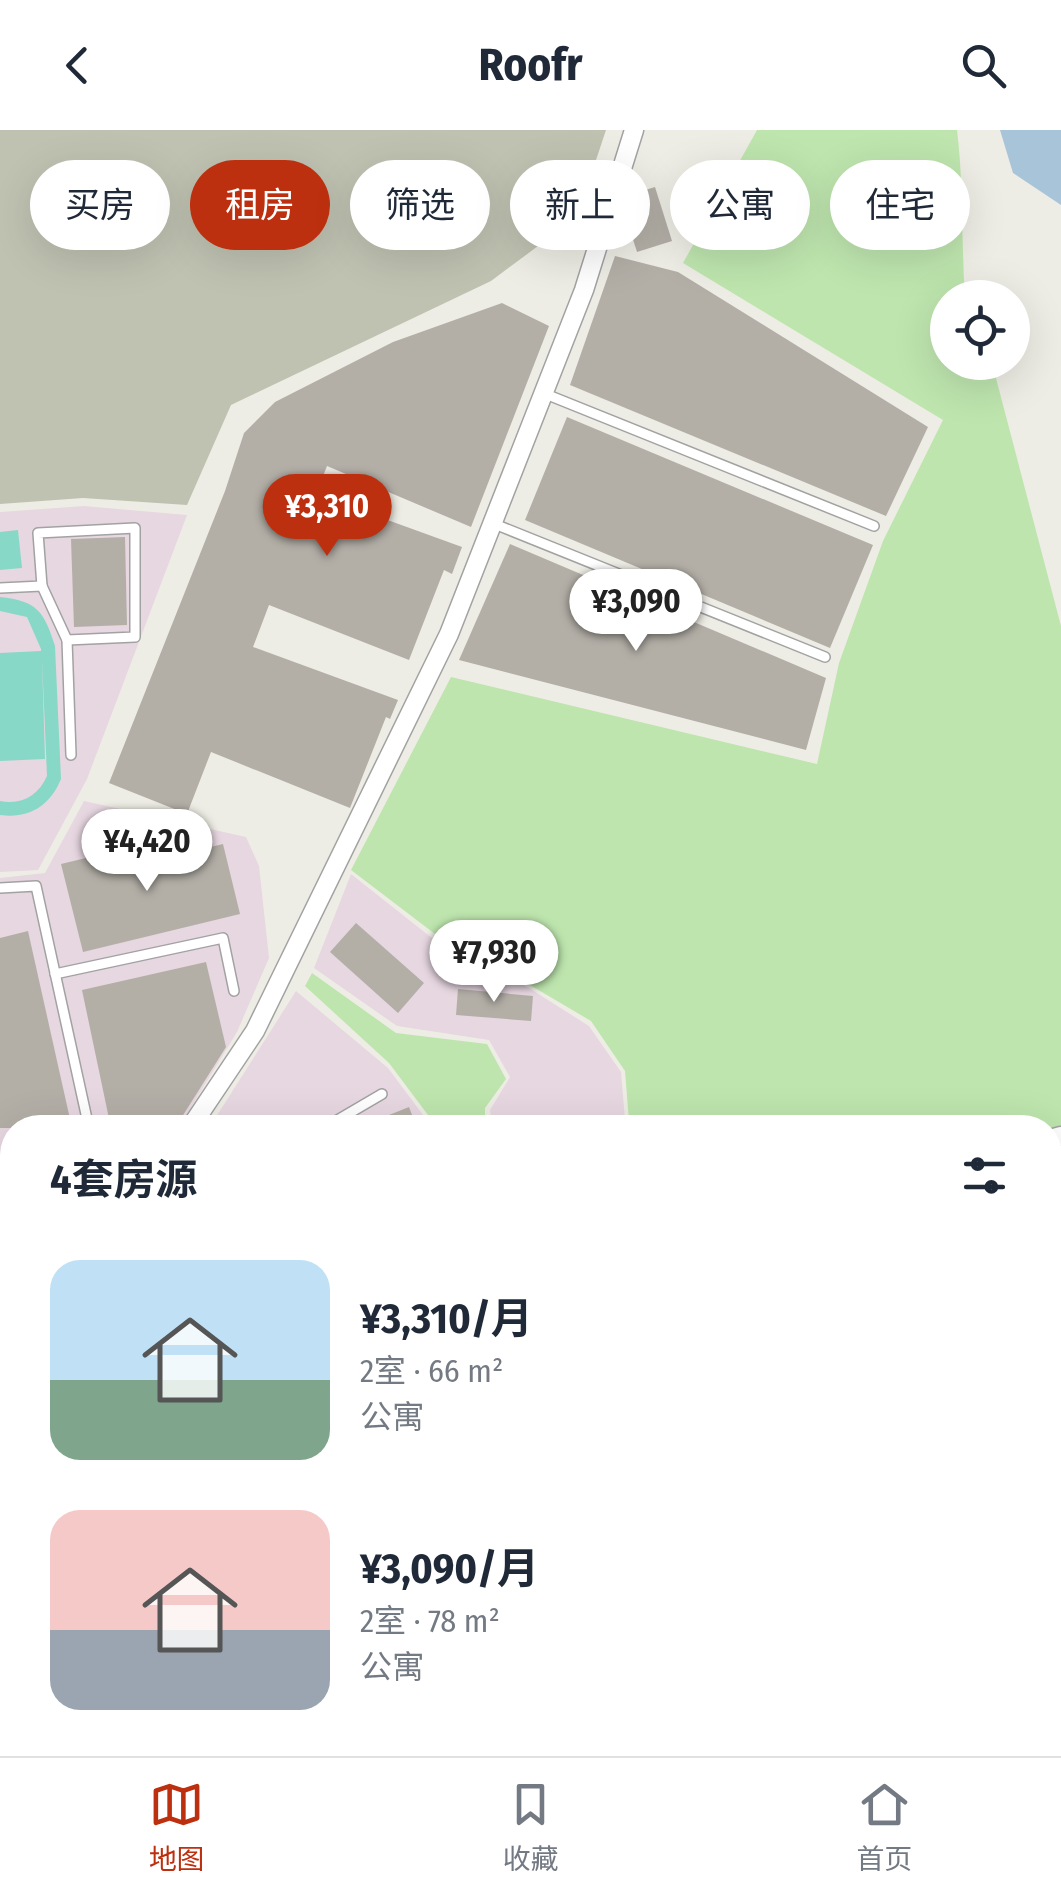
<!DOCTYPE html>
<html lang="zh">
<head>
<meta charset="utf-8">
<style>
	:root { --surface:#fff; --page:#f2f2f3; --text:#1f2937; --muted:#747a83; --line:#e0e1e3; --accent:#bd300f }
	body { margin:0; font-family:"Fira Sans Condensed","Noto Sans SC",sans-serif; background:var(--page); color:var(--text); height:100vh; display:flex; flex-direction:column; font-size:38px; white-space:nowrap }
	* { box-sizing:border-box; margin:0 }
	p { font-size:32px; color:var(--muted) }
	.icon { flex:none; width:55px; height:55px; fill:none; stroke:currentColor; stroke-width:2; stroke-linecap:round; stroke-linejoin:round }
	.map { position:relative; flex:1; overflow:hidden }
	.side { position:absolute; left:0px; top:985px; width:1062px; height:642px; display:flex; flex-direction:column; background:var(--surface); border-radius:40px 40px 0 0; box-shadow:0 10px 40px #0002 }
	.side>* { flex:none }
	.hud { position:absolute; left:30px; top:30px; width:1002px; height:90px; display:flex; gap:20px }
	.fabs { position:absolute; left:930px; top:150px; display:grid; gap:20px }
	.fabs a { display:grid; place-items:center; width:100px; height:100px; border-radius:50%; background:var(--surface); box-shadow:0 10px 40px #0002; font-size:50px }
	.price { position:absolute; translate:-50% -85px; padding:0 22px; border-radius:35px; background:#fff; color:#222; font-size:32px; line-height:65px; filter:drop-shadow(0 2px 5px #0008) }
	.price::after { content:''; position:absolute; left:50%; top:60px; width:30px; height:22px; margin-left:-15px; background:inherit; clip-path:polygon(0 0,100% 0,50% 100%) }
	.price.current { background:var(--accent); color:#fff }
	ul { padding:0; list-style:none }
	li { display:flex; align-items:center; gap:30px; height:250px; padding:0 50px }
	li span { display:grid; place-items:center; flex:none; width:280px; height:200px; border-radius:30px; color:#555 }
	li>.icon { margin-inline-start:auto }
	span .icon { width:120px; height:120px; fill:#fffc; stroke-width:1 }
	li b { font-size:42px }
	h2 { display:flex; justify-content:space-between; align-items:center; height:120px; padding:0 50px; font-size:42px }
	.pill { padding:0 35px; border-radius:45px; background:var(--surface); box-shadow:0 10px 40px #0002; font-size:35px; line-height:90px }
	.pill.current { background:var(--accent); color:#fff }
	header { display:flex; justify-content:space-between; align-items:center; height:130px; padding:0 50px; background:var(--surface); font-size:45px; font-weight:700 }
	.tab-bar { display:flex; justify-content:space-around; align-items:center; height:140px; border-top:2px solid var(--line); background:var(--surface); font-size:28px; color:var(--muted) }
	.tab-bar a { display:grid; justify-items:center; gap:5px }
	.tab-bar .current { color:var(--accent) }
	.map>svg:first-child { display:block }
	.industrial { fill:#e7d7e1 }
	.construction { fill:#bfc2b1 }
	.grass { fill:#bee5ae }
	.forest { fill:#a1ca9c }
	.pitch { fill:#88d8c8 }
	.water { fill:#a8c4d9 }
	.building { fill:#b3afa7 }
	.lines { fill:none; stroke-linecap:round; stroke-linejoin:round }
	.lane-casing { stroke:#a2a2a2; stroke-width:12 }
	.street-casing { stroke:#a2a2a2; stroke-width:21 }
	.lane { stroke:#fff; stroke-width:9 }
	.street { stroke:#fff; stroke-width:18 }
</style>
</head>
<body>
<header><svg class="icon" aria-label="back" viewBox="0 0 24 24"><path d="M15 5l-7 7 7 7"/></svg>Roofr<svg class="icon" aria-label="search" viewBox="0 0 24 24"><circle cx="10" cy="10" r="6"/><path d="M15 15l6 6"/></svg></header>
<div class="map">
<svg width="1061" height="1626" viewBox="0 0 1061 1626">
	<rect width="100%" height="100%" fill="#eeede5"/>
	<g class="industrial">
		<polygon points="84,376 187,385 87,649 38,740 0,742 0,382"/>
		<polygon points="84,671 246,707 259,736 269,828 237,902 179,997 12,998 12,1112 0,1118 0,748 45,743"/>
		<polygon points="351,744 437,812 529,858 589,896 621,942 625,990 617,997 492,997 490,980 510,947 489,910 397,896 314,838"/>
		<polygon points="296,861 388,938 432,997 209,998"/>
		<polygon points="12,1311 12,1548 0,1554 0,1318"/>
		<polygon points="12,1552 12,1615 39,1615 13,1626 0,1626 0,1558"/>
	</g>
	<polygon class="construction" points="0,0 606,0 577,87 491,151 231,275 187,375 83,368 0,374"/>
	<g class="grass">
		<path d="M757 0H957C964 56 961 111 965 167L948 168V232L992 233 1061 496V1113L1050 1107V998L623 997 629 991 625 941 591 891 476 823 439 807 351 740 451 547 817 634 839 533 883 411 943 290 683 133Z"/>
		<polygon points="312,843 396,903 487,914 506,949 485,978 485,997 437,997 389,933 305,856"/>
		<polygon points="217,1615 336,1615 304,1626 224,1626"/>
	</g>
	<polygon class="forest" points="104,1615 185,1615 193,1626 99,1626"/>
	<g class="pitch">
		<polygon points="18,400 22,438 0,440 0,402"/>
		<path d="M0 467C37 471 44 481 55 516L61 649C50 676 29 689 0 685V671C22 675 38 666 47 646L42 529 45 629 0 631V523L41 521V519L27 487 0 481Z"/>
	</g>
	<g class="water">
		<polygon points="1000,0 1061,0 1061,75 1013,43"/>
		<polygon points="1050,1260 1061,1267 1061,1390 1050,1381"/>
		<polygon points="1050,1413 1061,1425 1061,1555 1050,1559"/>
		<polygon points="732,1615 864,1615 878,1626 729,1626"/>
		<polygon points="926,1615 1026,1615 1019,1626 940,1626"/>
	</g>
	<g class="building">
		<polygon points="655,57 672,111 637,122 623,78 626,66"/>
		<polygon points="615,126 678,142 928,297 886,386 570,255"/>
		<polygon points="502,173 549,196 471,397 327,336 316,364 462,417 452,444 444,440 409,530 269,475 253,517 398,570 390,589 386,587 350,678 211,622 187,684 109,653 225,361 244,303 275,272 393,212"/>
		<polygon points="567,287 873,415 830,518 525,390"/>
		<polygon points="125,407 127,495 74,497 71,409"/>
		<polygon points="510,414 826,548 806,620 459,530"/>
		<polygon points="148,713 152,731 223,714 240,784 83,822 61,734"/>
		<polygon points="356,793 424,853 398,883 330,822"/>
		<polygon points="28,801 72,998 0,998 0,808"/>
		<polygon points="206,832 226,917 175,998 111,998 82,860"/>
		<polygon points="458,859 533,866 531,891 456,885"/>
		<polygon points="409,977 417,998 359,998 359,997"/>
	</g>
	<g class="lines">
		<defs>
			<g id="lane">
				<polyline points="543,263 874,396"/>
				<polyline points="492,393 825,527"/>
				<polyline points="42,456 67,510 71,625"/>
				<polyline points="0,458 42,456 38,403 135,398 135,507 67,510"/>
				<polyline points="0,758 36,756 89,998"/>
				<polyline points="55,844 223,808 234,861"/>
				<polyline points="324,998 382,964"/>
				<polyline points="0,1093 12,1086"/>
			</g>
			<g id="street">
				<polyline points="190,998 255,901 449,504 584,160 634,0"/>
				<polyline points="1050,1009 1061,1006"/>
				<polyline points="0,1143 12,1136"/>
				<polyline points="198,1615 206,1626"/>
				<polyline points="458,1626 482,1615"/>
			</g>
		</defs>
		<use href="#lane" class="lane-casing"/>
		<use href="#street" class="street-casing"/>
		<use href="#lane" class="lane"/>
		<use href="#street" class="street"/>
	</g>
</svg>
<div class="fabs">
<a><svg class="icon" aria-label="locate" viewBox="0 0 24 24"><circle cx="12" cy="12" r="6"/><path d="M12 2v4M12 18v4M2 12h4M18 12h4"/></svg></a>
</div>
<b class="price current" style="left:327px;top:429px">¥3,310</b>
<b class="price" style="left:636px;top:524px">¥3,090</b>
<b class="price" style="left:147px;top:764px">¥4,420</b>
<b class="price" style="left:494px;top:875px">¥7,930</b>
<div class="hud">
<a class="pill">买房</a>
<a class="pill current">租房</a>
<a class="pill">筛选</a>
<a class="pill">新上</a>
<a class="pill">公寓</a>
<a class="pill">住宅</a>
</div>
<section class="side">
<h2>4套房源<svg class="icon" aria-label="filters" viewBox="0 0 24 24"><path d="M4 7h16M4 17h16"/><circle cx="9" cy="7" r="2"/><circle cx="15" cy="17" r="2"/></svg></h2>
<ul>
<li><span style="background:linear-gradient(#bfe0f5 60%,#7fa58c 0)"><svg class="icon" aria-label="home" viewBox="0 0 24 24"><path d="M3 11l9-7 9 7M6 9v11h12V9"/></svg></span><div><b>¥3,310/月</b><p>2室 · 66 m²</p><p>公寓</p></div></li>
<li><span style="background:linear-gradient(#f6c9c9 60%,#9aa5b1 0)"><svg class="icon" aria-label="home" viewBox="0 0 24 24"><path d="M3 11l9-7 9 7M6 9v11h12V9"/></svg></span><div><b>¥3,090/月</b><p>2室 · 78 m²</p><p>公寓</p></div></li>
</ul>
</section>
</div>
<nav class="tab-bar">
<a class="current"><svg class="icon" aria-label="map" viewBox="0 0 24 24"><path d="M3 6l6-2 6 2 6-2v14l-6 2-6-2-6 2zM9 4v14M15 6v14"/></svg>地图</a>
<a><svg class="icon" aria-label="saved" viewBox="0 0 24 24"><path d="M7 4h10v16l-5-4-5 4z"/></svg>收藏</a>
<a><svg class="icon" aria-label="home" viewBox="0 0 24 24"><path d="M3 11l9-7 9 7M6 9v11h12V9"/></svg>首页</a>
</nav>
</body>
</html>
